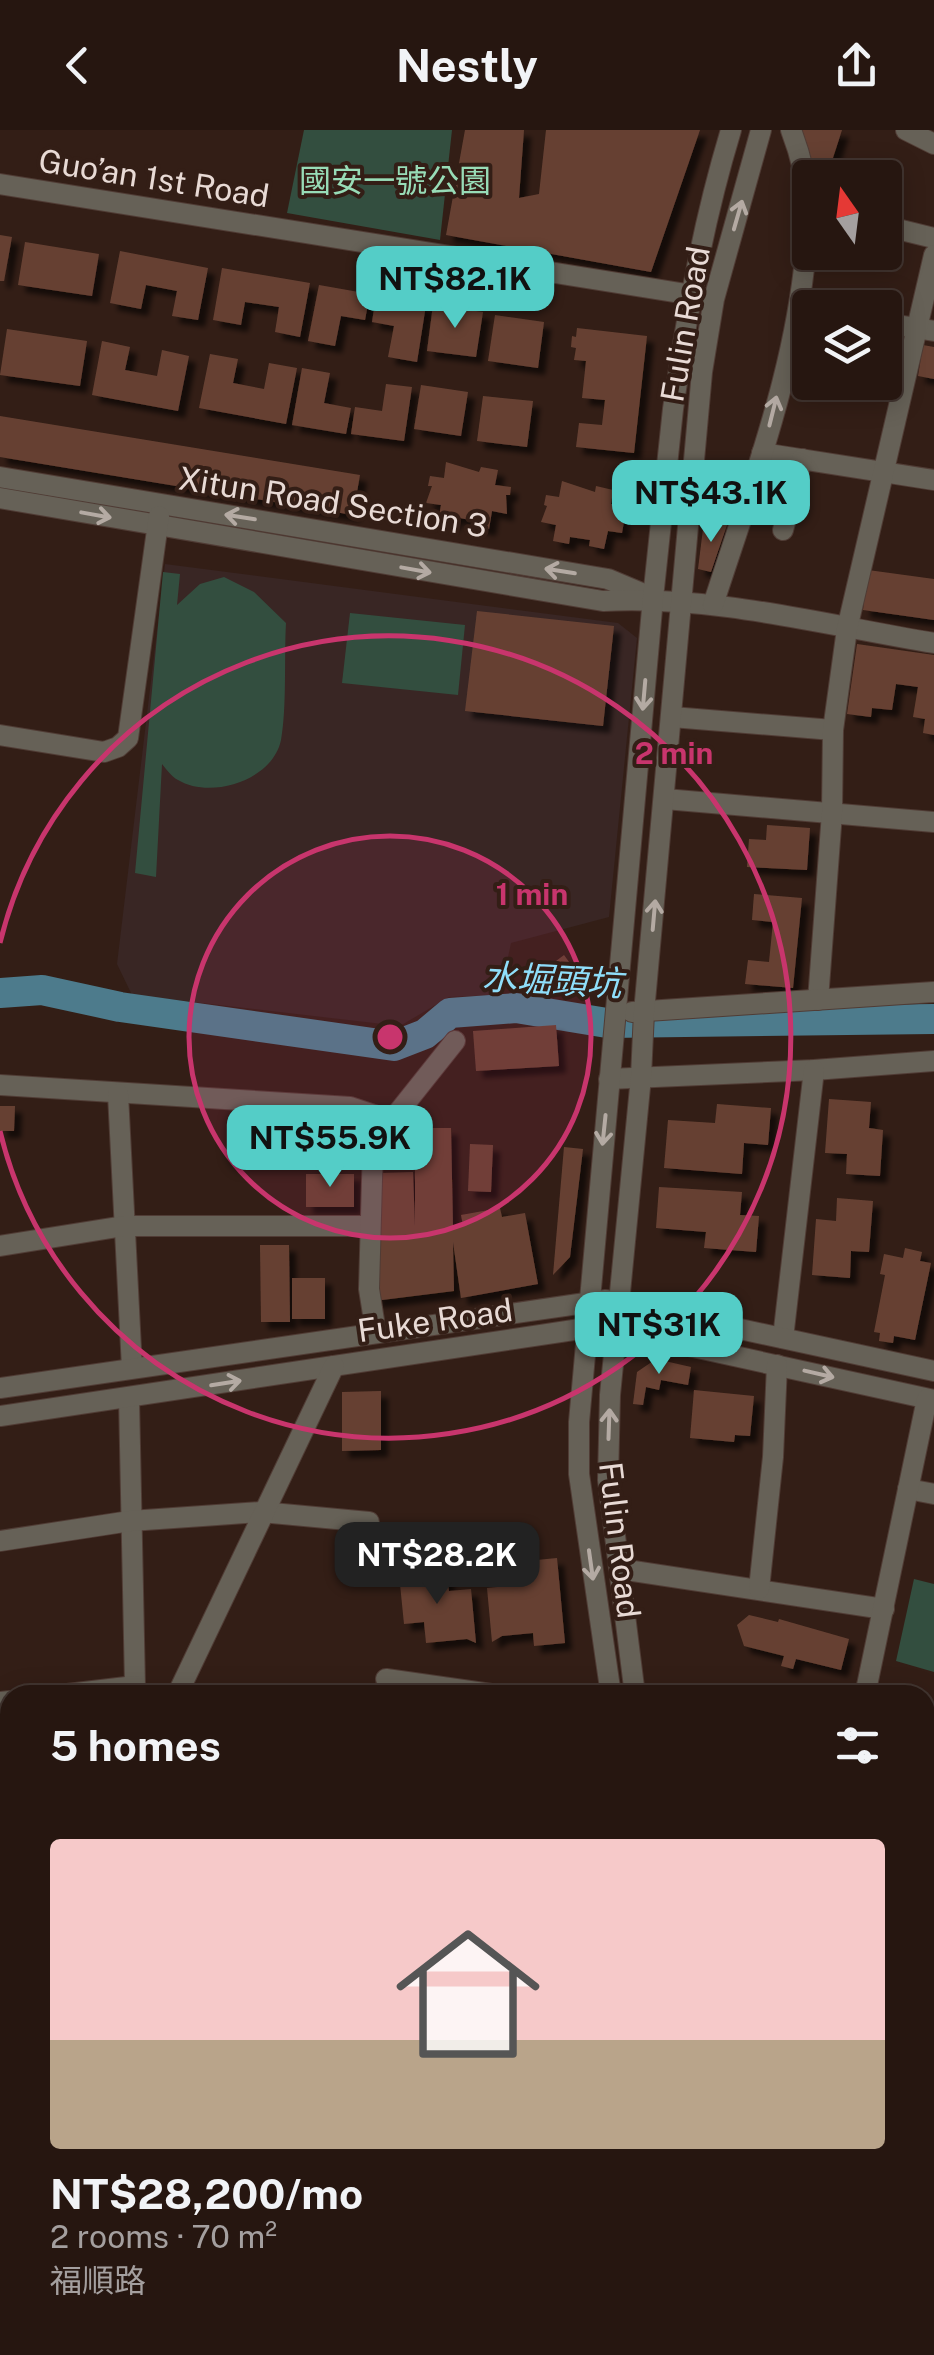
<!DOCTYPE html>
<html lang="en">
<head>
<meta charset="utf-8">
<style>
	:root { --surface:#261610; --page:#32231e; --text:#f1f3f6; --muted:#a49f9f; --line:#423530; --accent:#54cdc7 }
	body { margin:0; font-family:"Public Sans","Noto Sans TC",sans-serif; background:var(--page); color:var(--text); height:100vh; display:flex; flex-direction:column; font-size:38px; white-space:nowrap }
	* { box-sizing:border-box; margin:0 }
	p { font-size:32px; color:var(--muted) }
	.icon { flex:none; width:55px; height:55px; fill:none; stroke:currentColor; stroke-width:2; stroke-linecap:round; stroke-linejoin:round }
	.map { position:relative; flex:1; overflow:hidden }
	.side { position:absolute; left:0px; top:1555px; width:935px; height:670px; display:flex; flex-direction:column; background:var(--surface); border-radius:30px 30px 0 0; box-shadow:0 5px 25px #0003,0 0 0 2px var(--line) }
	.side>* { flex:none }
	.needle { width:65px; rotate:346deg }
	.tools { position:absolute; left:792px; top:30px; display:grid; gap:20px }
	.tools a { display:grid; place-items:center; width:110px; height:110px; border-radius:10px; background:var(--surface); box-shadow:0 5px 25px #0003,0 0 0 2px var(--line); font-size:50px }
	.price { position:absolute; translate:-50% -85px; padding:0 22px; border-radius:20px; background:var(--accent); color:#111; font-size:32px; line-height:65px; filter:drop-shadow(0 2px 5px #0008) }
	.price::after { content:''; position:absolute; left:50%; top:60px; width:30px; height:22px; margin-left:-15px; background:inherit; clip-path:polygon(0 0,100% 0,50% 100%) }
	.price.selected { background:#222; color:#fff }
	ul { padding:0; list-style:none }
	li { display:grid; align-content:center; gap:20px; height:530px; padding:0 50px }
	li+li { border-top:2px solid var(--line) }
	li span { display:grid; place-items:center; height:310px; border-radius:10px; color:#555 }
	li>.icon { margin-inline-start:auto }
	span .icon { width:180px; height:180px; fill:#fffc; stroke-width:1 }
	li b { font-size:42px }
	h2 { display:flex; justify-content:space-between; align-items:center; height:120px; padding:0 50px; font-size:42px }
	header { display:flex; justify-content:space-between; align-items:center; height:130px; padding:0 50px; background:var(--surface); font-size:45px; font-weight:700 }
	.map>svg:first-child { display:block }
	.education { fill:#392624 }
	.green { fill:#334e3f }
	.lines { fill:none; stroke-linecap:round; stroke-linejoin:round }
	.stream { stroke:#7c98a2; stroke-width:5 }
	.river { stroke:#4d7b8c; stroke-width:30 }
	.building { fill:#664133; filter:url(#shadow) }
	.minor-casing { stroke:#503c35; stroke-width:22 }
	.major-casing { stroke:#503c35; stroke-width:28 }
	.minor { stroke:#666157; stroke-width:20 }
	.major { stroke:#a89e8a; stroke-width:25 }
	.oneway { stroke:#b4aaa3 }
	.ring { fill:none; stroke:#c8356d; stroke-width:5 }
	.labels { text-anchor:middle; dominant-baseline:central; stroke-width:8; stroke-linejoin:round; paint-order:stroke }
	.street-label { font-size:32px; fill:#e8dad5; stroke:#331e16 }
	.park-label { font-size:32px; fill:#98dcb7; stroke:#331e16 }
	.water-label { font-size:35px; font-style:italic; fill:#8fdefa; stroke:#331e16 }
	.centre { fill:#c8356d; stroke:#331e16; stroke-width:5 }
	.ring-label { font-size:30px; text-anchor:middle; font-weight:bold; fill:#c8356d; stroke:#331e16; stroke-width:8; stroke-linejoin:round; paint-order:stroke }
</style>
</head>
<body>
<header><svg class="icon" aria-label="back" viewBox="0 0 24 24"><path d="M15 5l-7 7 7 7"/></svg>Nestly<svg class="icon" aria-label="share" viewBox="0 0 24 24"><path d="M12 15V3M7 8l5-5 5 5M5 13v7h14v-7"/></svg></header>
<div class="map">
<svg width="934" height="2225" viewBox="0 0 934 2225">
	<defs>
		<filter id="shadow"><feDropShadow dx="7" dy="7" stdDeviation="2.5" flood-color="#0009"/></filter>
	</defs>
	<rect width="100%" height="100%" fill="#331e16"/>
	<g class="education">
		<polygon points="165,434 618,493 637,508 609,787 511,813 500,865 449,867 400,896 132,865 117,834"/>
		<polygon points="10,2036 10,2215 696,2215 697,2225 0,2225 0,2038"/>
	</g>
	<g class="green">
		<polygon points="304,0 452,0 440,110 287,83"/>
		<path d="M163 442 180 444 177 475 200 454 224 447 254 462 286 493C284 528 287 577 281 610 273 650 211 670 178 650 172 647 166 639 162 634L156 747 135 743Z"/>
		<polygon points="350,483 465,495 458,565 342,553"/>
		<polygon points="914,1449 934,1454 934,1542 896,1531"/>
		<polygon points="10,2036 10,2215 342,2215 349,2225 0,2225 0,2037"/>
	</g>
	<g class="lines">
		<g class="stream">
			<polyline points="0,2168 10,2170"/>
			<polyline points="241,2215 257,2225"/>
		</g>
		<polyline class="river" points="0,863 42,860 120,877 394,916 425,904 450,883 516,878 607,893 934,889"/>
	</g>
	<g class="building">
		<polygon points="465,0 524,0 519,68 539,64 546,0 700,0 651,142 446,105"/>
		<polygon points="797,0 842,0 830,37 801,28"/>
		<polygon points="0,105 12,107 4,151 0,151"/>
		<polygon points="25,112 99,124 92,166 18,155"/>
		<polygon points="120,121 208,138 198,190 172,186 177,161 146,155 141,179 110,173"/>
		<polygon points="222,138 310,153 300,207 275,202 279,177 245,172 241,195 213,190"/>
		<polygon points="319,155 370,164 365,190 341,186 335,216 308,211"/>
		<polygon points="376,166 426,175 417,232 388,227 394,196 372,192"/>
		<polygon points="433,175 483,182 476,227 427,221"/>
		<polygon points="495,185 544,192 538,238 488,231"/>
		<polygon points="577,198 647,206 634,323 576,317 579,293 602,295 605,270 582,268 586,231 574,230 576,218 571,217 572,206 576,207"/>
		<polygon points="7,199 87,211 80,256 0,245"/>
		<polygon points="102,211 130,217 125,240 157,246 162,220 189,226 178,281 92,265"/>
		<polygon points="923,215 934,217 934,249 918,246"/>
		<polygon points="210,224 238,229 233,253 264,259 269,233 297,238 286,294 199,278"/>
		<polygon points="302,238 330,243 324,273 351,278 346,304 292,295"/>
		<polygon points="386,254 412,257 404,311 351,304 355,277 382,281"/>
		<polygon points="421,255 468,262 461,306 414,299"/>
		<polygon points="483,266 533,271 527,317 477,311"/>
		<polygon points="0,286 360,345 353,385 0,327"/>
		<polygon points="446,332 479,342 481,337 498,340 495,355 511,357 510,365 506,365 507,384 492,381 489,399 474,396 475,391 455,387 453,394 438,391 441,375 426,373 432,356 428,356 430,346 444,348"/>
		<polygon points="562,351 595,362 596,356 613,360 611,374 627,377 620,392 624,392 622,403 608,401 604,419 589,416 590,410 570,407 569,414 553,411 556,395 541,392 547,376 544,375 546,365 559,367"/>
		<polygon points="704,391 727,395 711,442 698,439"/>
		<polygon points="868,440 934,449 934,490 863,480"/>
		<polygon points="477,481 614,496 603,596 465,581"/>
		<polygon points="857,514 934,525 934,605 923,603 925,589 913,587 918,557 896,554 892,580 872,578 871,587 847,584"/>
		<polygon points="767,695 810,698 807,740 747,737 749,709 766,710"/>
		<polygon points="754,764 802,768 793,858 745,854 748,830 769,832 773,792 752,790"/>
		<polygon points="564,825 577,843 561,854 548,837"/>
		<polygon points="556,895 559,936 476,941 473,901"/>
		<polygon points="829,969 871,972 869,998 883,1000 880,1046 846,1044 847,1024 825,1023"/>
		<polygon points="717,974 771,978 768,1015 744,1013 742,1044 664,1038 668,990 715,993"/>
		<polygon points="0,976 15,976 14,1001 0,1001"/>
		<polygon points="415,998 451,998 453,1098 463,1095 461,1085 500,1078 502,1087 525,1083 538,1154 461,1168 453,1112 454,1161 374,1171 379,1043 413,1042 415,1097"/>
		<polygon points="470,1014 493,1015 491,1062 468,1061"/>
		<polygon points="564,1017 583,1019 570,1127 553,1145"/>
		<rect x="306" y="1044" width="48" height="33"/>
		<polygon points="659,1057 742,1062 740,1085 759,1086 756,1122 704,1118 706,1102 656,1098"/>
		<polygon points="837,1068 873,1071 869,1122 851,1121 850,1148 812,1145 816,1089 836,1091"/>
		<polygon points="260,1115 289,1115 290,1192 261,1192"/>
		<polygon points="905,1118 922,1122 920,1131 931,1133 915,1210 894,1206 893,1213 879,1211 880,1203 874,1202 885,1145 880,1144 884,1124 903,1128"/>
		<rect x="292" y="1148" width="33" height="41"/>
		<polygon points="656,1229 691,1237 688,1255 661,1250 659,1260 646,1257 643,1275 633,1274 637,1242"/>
		<polygon points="694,1260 754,1266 750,1306 735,1305 734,1312 690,1308"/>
		<polygon points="381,1261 381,1320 342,1321 342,1262"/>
		<polygon points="557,1428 565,1513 534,1516 533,1503 502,1506 492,1512 487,1458 508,1456 506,1433"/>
		<polygon points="446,1439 449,1461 471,1459 476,1513 467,1509 426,1513 424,1492 404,1494 399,1444"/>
		<polygon points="749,1485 778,1492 779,1489 849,1509 841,1540 796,1529 793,1539 781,1536 784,1526 744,1516 737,1495"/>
		<polygon points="10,1630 10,1677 0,1679 0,1632"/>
		<polygon points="925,1685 934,1687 934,1891 928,1889 927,1896"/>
		<polygon points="488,2215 521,2215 519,2225 486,2225"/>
		<polygon points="824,2215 856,2215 853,2225 823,2221"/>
	</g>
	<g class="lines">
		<defs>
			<g id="minor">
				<polyline points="906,0 934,14"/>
				<polyline points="0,54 699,166"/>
				<polyline points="885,96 934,108"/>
				<polyline points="885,193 934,201"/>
				<polyline points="762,323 934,350"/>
				<polyline points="0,347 608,449 646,465"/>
				<path d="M0 368 603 471C713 465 825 495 934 513"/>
				<polyline points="783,400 802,329"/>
				<path d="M713 475C754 348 805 216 808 82 809 57 800 23 791 0"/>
				<polyline points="672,587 833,600"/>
				<polyline points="0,605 104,622 118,617 128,608 159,386"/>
				<polyline points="665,669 934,692"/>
				<polyline points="818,870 832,683 833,600 847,499 934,125"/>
				<polyline points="632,882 934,862"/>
				<polyline points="609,949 814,940 934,931"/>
				<polyline points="0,955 350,977 392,991"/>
				<polyline points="118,964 132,1238"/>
				<polyline points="0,1116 124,1096 369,1096"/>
				<polyline points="376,1203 369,1159 373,1014 455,911"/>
				<polyline points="783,1208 814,940"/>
				<polyline points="0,1258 606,1170 934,1241"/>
				<polyline points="129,1268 135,1556 133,1565"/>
				<polyline points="0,1286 587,1198 616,1200 934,1270"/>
				<polyline points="908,1359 934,1364"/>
				<polyline points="0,1411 130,1391 261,1382 369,1392"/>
				<polyline points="620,1439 884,1479"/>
				<polyline points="759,1459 773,1327 777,1235"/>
				<polyline points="386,1549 498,1565"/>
				<polyline points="59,1565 135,1556"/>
				<polyline points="177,1565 334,1236"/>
				<path d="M611 1565 579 1344V1292L653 468 673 279C687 184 703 92 731 0"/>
				<polyline points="635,1565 608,1350 610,1265 641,947 644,882 702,242 714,169 761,0"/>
				<polyline points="865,1565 927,1269"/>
				<polyline points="0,1572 10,1571"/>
				<polyline points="925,1646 934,1648"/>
				<polyline points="0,1747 10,1745"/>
				<polyline points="927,2038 934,2010"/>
				<polyline points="365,2225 366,2215"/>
			</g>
			<g id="major">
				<polyline points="0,1920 10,1919"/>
				<polyline points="0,1948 10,1946"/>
				<polyline points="0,1975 10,1974"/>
				<polyline points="0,2003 10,2002"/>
				<polyline points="925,2037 934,2040"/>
				<polyline points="925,2066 934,2068"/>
				<polyline points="925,2097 934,2099"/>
				<polyline points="925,2128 934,2130"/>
			</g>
		</defs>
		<use href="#minor" class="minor-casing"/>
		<use href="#major" class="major-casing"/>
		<use href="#minor" class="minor"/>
		<use href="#major" class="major"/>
	</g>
	<defs><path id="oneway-shaft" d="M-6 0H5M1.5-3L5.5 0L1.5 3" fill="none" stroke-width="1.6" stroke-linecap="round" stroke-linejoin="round" transform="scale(2.5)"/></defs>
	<g class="oneway">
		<use href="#oneway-shaft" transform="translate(738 85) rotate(-74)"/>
		<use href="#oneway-shaft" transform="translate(773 281) rotate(-76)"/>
		<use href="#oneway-shaft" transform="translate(96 385) rotate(10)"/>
		<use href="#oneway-shaft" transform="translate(240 387) rotate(-171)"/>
		<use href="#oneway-shaft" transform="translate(416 440) rotate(10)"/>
		<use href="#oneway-shaft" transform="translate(560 441) rotate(-171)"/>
		<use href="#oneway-shaft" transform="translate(644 565) rotate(95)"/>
		<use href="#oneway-shaft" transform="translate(654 785) rotate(-85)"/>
		<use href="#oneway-shaft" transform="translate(604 1000) rotate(96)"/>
		<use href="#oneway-shaft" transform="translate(819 1244) rotate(13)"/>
		<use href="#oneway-shaft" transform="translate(226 1253) rotate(-9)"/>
		<use href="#oneway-shaft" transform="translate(609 1294) rotate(-88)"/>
		<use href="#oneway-shaft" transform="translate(591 1435) rotate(82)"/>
	</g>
	<circle cx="390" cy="907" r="201" fill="#c8356d" fill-opacity=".12"/>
	<g class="ring">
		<circle cx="390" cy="907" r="201"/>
		<path d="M0 813A401 401 0 1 1 0 1001"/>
	</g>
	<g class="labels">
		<g class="street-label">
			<text transform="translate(154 48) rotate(9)">Guo’an 1st Road</text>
			<text transform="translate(685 194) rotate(-80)">Fulin Road</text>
			<text transform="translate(333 372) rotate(9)">Xitun Road Section 3</text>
			<text transform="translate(435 1190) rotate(-8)">Fuke Road</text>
			<text transform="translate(620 1410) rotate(83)">Fulin Road</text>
		</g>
		<g class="park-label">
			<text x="395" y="50">國安一號公園</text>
		</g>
		<g class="water-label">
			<text transform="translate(552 850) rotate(3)">水堀頭坑</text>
		</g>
	</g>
	<circle cx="390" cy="907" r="15" class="centre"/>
	<g class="ring-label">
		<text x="674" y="634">2 min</text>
		<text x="532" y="775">1 min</text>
	</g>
</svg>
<div class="tools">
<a><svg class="needle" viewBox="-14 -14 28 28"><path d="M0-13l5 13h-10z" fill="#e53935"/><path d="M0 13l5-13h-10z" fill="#a49f9f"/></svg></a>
<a><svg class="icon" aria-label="layers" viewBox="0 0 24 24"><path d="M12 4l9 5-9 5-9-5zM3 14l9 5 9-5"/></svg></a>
</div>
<b class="price" style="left:455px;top:201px">NT$82.1K</b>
<b class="price" style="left:711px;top:415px">NT$43.1K</b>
<b class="price" style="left:330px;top:1060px">NT$55.9K</b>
<b class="price" style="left:659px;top:1247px">NT$31K</b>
<b class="price selected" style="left:437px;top:1477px">NT$28.2K</b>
<section class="side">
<h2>5 homes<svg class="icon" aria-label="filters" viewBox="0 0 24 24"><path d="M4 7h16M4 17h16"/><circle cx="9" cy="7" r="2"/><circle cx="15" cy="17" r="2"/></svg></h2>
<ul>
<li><span style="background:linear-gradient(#f6c9c9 65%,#b9a48a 0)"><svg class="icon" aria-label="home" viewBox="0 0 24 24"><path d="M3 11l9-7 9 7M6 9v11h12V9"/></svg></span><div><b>NT$28,200/mo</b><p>2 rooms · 70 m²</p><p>福順路</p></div></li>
</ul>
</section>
</div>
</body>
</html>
